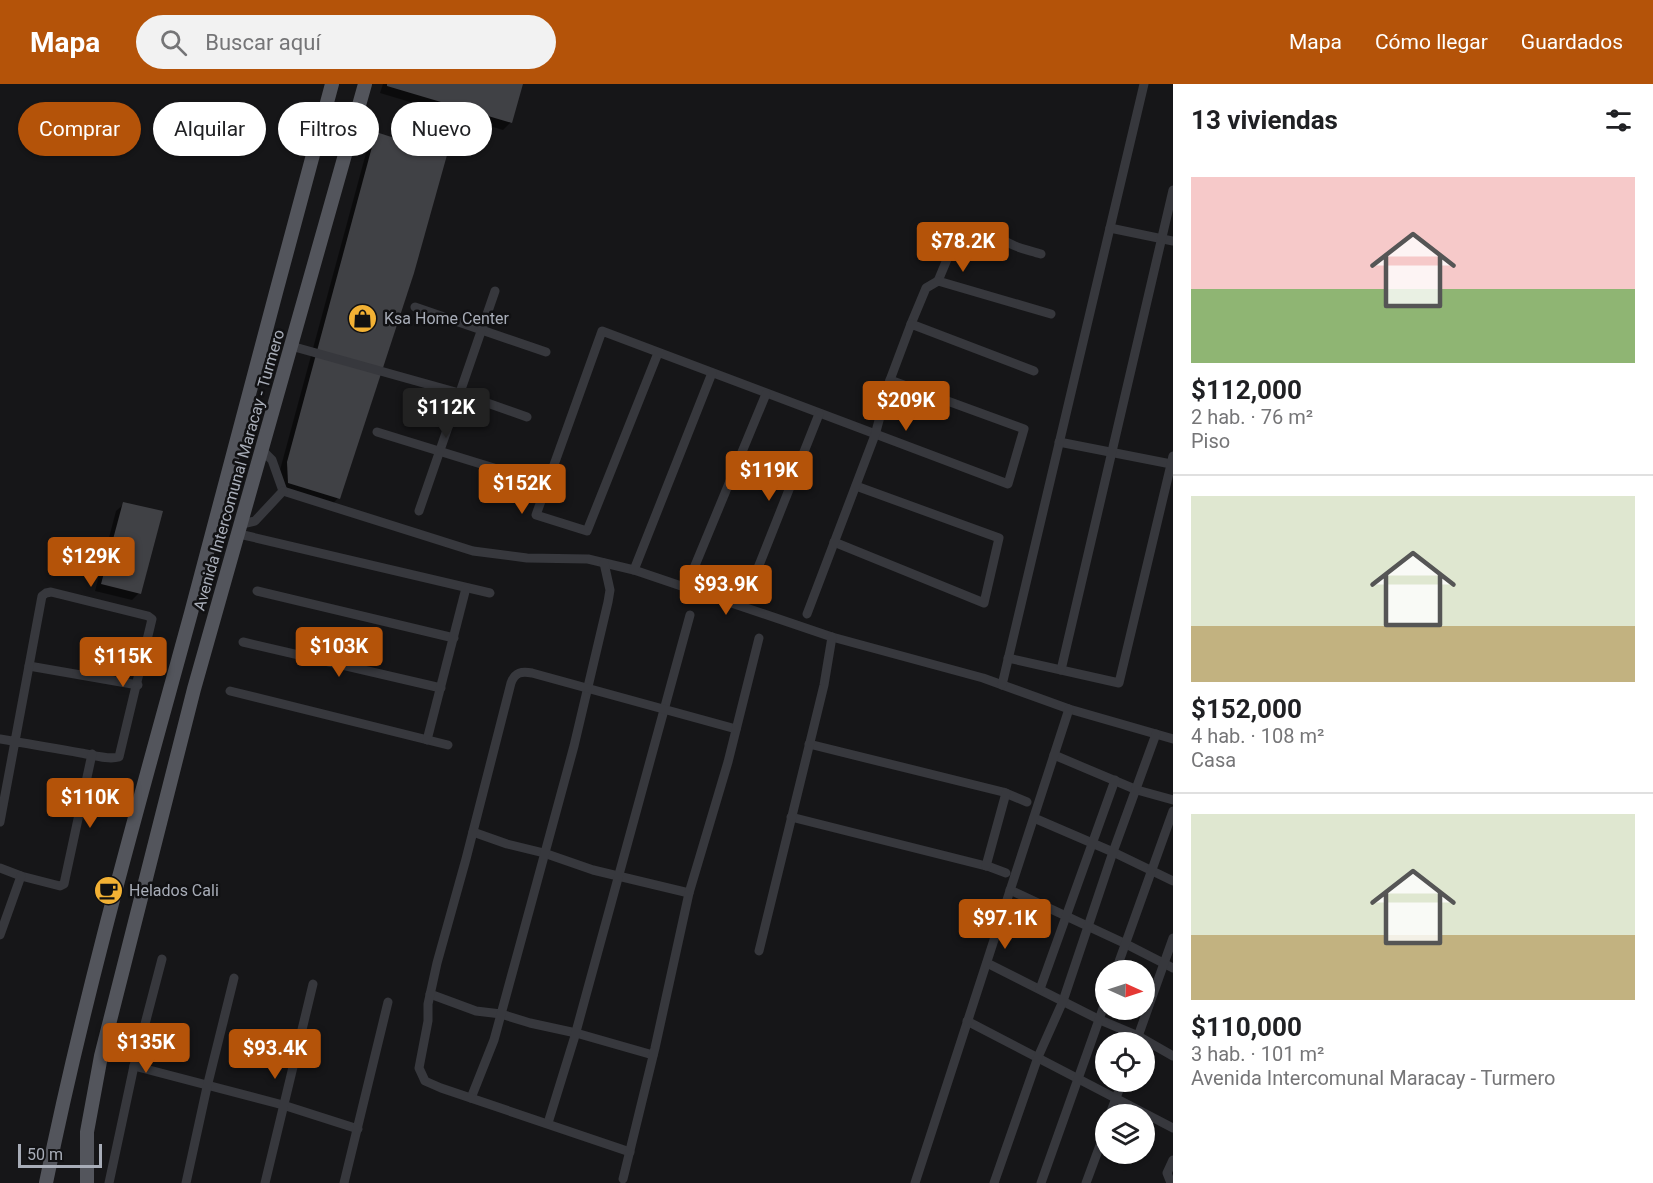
<!DOCTYPE html>
<html lang="es">
<head>
<meta charset="utf-8">
<style>
	:root { --surface:#fff; --page:#f2f2f2; --text:#202124; --muted:#757577; --line:#e0e0e0; --accent:#b45309 }
	body { margin:0; font-family:Roboto,sans-serif; background:var(--page); color:var(--text); height:100vh; display:flex; flex-direction:column; font-size:22px; white-space:nowrap }
	* { box-sizing:border-box; margin:0 }
	p { font-size:20px; color:var(--muted) }
	.icon { flex:none; width:33px; height:33px; fill:none; stroke:currentColor; stroke-width:2; stroke-linecap:round; stroke-linejoin:round }
	.map { position:relative; flex:1; overflow:hidden }
	.panel { display:flex; flex-direction:column; background:var(--surface); width:480px }
	.panel>* { flex:none }
	.hud { position:absolute; left:18px; top:18px; width:570px; height:54px; display:flex; gap:12px }
	.needle { width:39px; rotate:93deg }
	.buttons { position:absolute; left:1095px; top:876px; display:grid; gap:12px }
	.buttons a { display:grid; place-items:center; width:60px; height:60px; border-radius:50%; background:var(--surface); box-shadow:0 2px 4px #0004; font-size:30px }
	.scale { position:absolute; left:18px; bottom:15px; width:84px; box-sizing:border-box; padding-left:6px; border:3px solid #a8adb8; border-top:0; font-size:16px; line-height:21px; white-space:nowrap; color:#a8adb8; -webkit-text-stroke:4px #111113; paint-order:stroke }
	.price { position:absolute; translate:-50% -51px; padding:0 14px; border-radius:6px; background:var(--accent); color:#fff; font-size:20px; line-height:39px; filter:drop-shadow(0 2px 3px #0008) }
	.price::after { content:''; position:absolute; left:50%; top:36px; width:18px; height:14px; margin-left:-9px; background:inherit; clip-path:polygon(0 0,100% 0,50% 100%) }
	.price.current { background:#222; color:#fff }
	ul { padding:0; list-style:none }
	li { display:grid; align-content:center; gap:12px; height:318px; padding:0 18px }
	li+li { border-top:2px solid var(--line) }
	li span { display:grid; place-items:center; height:186px; border-radius:0px; color:#555 }
	li>.icon { margin-inline-start:auto }
	span .icon { width:108px; height:108px; fill:#fffc; stroke-width:1 }
	li b { font-size:26px }
	h2 { display:flex; justify-content:space-between; align-items:center; height:72px; padding:0 18px; font-size:26px }
	.pill { padding:0 21px; border-radius:27px; background:var(--surface); box-shadow:0 2px 4px #0004; font-size:21px; line-height:54px }
	.pill.current { background:var(--accent); color:#fff }
	header { display:flex; align-items:center; gap:36px; box-sizing:border-box; height:84px; padding:0 30px; background:var(--accent); color:#fff }
	header strong { font-size:28px }
	nav { display:flex; gap:33px; margin-inline-start:auto; font-size:21px }
	.search { width:420px; height:54px; background:var(--page); display:flex; align-items:center; gap:15px; box-sizing:border-box; padding:0 21px; border-radius:33px; color:var(--muted); font-size:22px }
	main { display:flex; flex:1; min-height:0 }
	.map>svg:first-child { display:block }
	.shadow { fill:#0007 }
	.building { fill:#404145 }
	.lines { fill:none; stroke-linecap:round; stroke-linejoin:round }
	.minor { stroke:#37383d; stroke-width:9 }
	.primary { stroke:#53555c; stroke-width:14 }
	.labels { text-anchor:middle; dominant-baseline:central; stroke-width:5; stroke-linejoin:round; paint-order:stroke }
	.poi-label { font-size:16px; fill:#a8adb8; stroke:#111113; text-anchor:start }
	.street-label { font-size:16px; fill:#a8adb8; stroke:#111113 }
</style>
</head>
<body>
<header>
<strong>Mapa</strong>
<div class="search"><svg class="icon" aria-label="search" viewBox="0 0 24 24"><circle cx="10" cy="10" r="6"/><path d="M15 15l6 6"/></svg>Buscar aquí</div>
<nav><a>Mapa</a><a>Cómo llegar</a><a>Guardados</a></nav>
</header>
<main>
<div class="map">
<svg width="1173" height="1099" viewBox="0 0 1173 1099">
	<rect width="100%" height="100%" fill="#161618"/>
	<g class="shadow">
		<polygon points="383,0 522,0 510,39 503,46 380,9"/>
		<polygon points="376,50 338,414 331,422 281,407 280,386 369,58"/>
		<polygon points="124,420 139,509 132,516 95,507 116,427"/>
	</g>
	<g class="building">
		<polygon points="387,0 523,0 512,39 387,2"/>
		<polygon points="376,48 447,71 414,189 340,415 288,399 287,378"/>
		<polygon points="123,418 163,427 141,510 101,500"/>
	</g>
	<g class="lines">
		<g class="minor">
			<polyline points="1110,144 1173,157"/>
			<path d="M938 197 958 149 964 144C987 143 994 152 1013 161 1021 165 1032 167 1041 170"/>
			<polyline points="415,223 546,268"/>
			<polyline points="911,240 926,204 938,197 1051,230"/>
			<polyline points="291,262 459,309 527,333"/>
			<polyline points="658,269 587,447 536,431 602,247 1008,400 1024,345 890,296"/>
			<path d="M766 310 694 484C699 501 727 505 742 509L750 504 819 330"/>
			<polyline points="377,348 507,388"/>
			<polyline points="1059,358 1171,380"/>
			<polyline points="262,366 272,376 283,407"/>
			<polyline points="283,407 473,467 527,474 588,475 634,486 832,553 983,594 1069,625 1173,655"/>
			<polyline points="419,427 495,207"/>
			<polyline points="242,440 255,437 283,407"/>
			<polyline points="239,450 490,509"/>
			<polyline points="834,458 984,519 999,454 856,402"/>
			<polyline points="634,486 712,289"/>
			<polyline points="257,507 454,554"/>
			<polyline points="807,530 875,351 890,296 911,240 1034,287"/>
			<polyline points="243,558 441,604"/>
			<polyline points="1008,574 1119,599 1173,372"/>
			<polyline points="29,582 138,601"/>
			<polyline points="1061,586 1173,106"/>
			<polyline points="1002,601 1144,0"/>
			<polyline points="230,607 448,661"/>
			<path d="M0 655C27 660 54 664 81 669 93 671 108 676 119 673L152 535 148 532 51 508 46 509 42 512C28 588 14 663 0 738"/>
			<polyline points="427,656 466,504"/>
			<polyline points="809,660 1003,708 1027,718"/>
			<polyline points="1054,671 1137,706 1173,716"/>
			<polyline points="791,733 990,783 1006,789"/>
			<polyline points="1034,734 1113,768 1173,797"/>
			<polyline points="473,748 507,760 544,769 593,786 689,809"/>
			<polyline points="986,782 1006,709"/>
			<polyline points="0,784 21,792 60,802 64,800 92,670"/>
			<polyline points="1010,806 1126,860 1173,884"/>
			<polyline points="0,851 21,792"/>
			<polyline points="759,867 824,601 832,553"/>
			<polyline points="987,879 1098,935 1138,952 1173,972"/>
			<polyline points="1116,886 1173,727"/>
			<polyline points="1040,905 1115,696"/>
			<polyline points="430,910 476,927 501,930 530,939 576,949 653,971"/>
			<polyline points="967,937 1173,1044"/>
			<polyline points="1136,958 1173,854"/>
			<polyline points="134,982 283,1021 358,1045"/>
			<polyline points="471,1014 494,956 574,662 608,518 610,506 604,479"/>
			<polyline points="1110,1030 1122,998"/>
			<polyline points="548,1039 574,955 690,531"/>
			<path d="M630 1068 441 1004 425 997 419 984 428 937V920L437 879 466 775 511 599C515 588 522 587 532 589L736 645"/>
			<polyline points="623,1095 655,964 689,809 728,678 759,554"/>
			<polyline points="109,1099 134,982 162,875"/>
			<polyline points="186,1099 207,1003 234,894"/>
			<polyline points="265,1099 313,900"/>
			<polyline points="344,1099 388,918"/>
			<polyline points="915,1099 1069,625"/>
			<polyline points="994,1099 1038,973 1063,917 1113,768 1156,650"/>
			<polyline points="1041,1099 1106,916"/>
			<polyline points="1086,1099 1106,1045"/>
			<polyline points="1171,1099 1167,1089 1173,1076"/>
		</g>
		<g class="primary">
			<path d="M46 1099C85 907 139 719 191 529 238 353 284 176 332 0"/>
			<polyline points="87,1099 87,1048 101,972 194,605 365,0"/>
		</g>
	</g>
	<defs>
		<symbol id="shop-disc" viewBox="-11 -11 22 22"><circle r="9.5" fill="#f2b134" stroke="#111113"/><path d="M-5-2.5h2.3a2.7 3.5 0 0 1 5.4 0H5L5.5 6h-11ZM-1.5-2.5h3a1.5 2.3 0 0 0-3 0Z" fill="#111"/></symbol>
		<symbol id="cafe-disc" viewBox="-11 -11 22 22"><circle r="9.5" fill="#f2b134" stroke="#111113"/><path d="M-5.5-4.5H6V0H3Q3 3.5 0 3.5H-2.5Q-5.5 3.5-5.5 0ZM3-3.2v2h1.7v-2ZM-6 4.5H4V6H-6Z" fill="#111"/></symbol>
	</defs>
	<g fill-rule="evenodd">
		<use href="#shop-disc" x="346" y="218" width="33" height="33"/>
		<use href="#cafe-disc" x="92" y="790" width="33" height="33"/>
	</g>
	<g class="labels">
		<g class="poi-label">
			<text x="384" y="234">Ksa Home Center</text>
			<text x="129" y="806">Helados Cali</text>
		</g>
		<g class="street-label">
			<text transform="translate(239 386) rotate(-74)">Avenida Intercomunal Maracay - Turmero</text>
		</g>
	</g>
</svg>
<div class="buttons">
<a><svg class="needle" viewBox="-14 -14 28 28"><path d="M0-13l5 13h-10z" fill="#e53935"/><path d="M0 13l5-13h-10z" fill="#757577"/></svg></a>
<a><svg class="icon" aria-label="locate" viewBox="0 0 24 24"><circle cx="12" cy="12" r="6"/><path d="M12 2v4M12 18v4M2 12h4M18 12h4"/></svg></a>
<a><svg class="icon" aria-label="layers" viewBox="0 0 24 24"><path d="M12 4l9 5-9 5-9-5zM3 14l9 5 9-5"/></svg></a>
</div>
<div class="scale">50 m</div>
<b class="price" style="left:963px;top:189px">$78.2K</b>
<b class="price" style="left:906px;top:348px">$209K</b>
<b class="price current" style="left:446px;top:355px">$112K</b>
<b class="price" style="left:769px;top:418px">$119K</b>
<b class="price" style="left:522px;top:431px">$152K</b>
<b class="price" style="left:91px;top:504px">$129K</b>
<b class="price" style="left:726px;top:532px">$93.9K</b>
<b class="price" style="left:339px;top:594px">$103K</b>
<b class="price" style="left:123px;top:604px">$115K</b>
<b class="price" style="left:90px;top:745px">$110K</b>
<b class="price" style="left:1005px;top:866px">$97.1K</b>
<b class="price" style="left:146px;top:990px">$135K</b>
<b class="price" style="left:275px;top:996px">$93.4K</b>
<div class="hud">
<a class="pill current">Comprar</a>
<a class="pill">Alquilar</a>
<a class="pill">Filtros</a>
<a class="pill">Nuevo</a>
</div>
</div>
<section class="panel">
<h2>13 viviendas<svg class="icon" aria-label="filters" viewBox="0 0 24 24"><path d="M4 7h16M4 17h16"/><circle cx="9" cy="7" r="2"/><circle cx="15" cy="17" r="2"/></svg></h2>
<ul>
<li><span style="background:linear-gradient(#f6c9c9 60%,#8fb573 0)"><svg class="icon" aria-label="home" viewBox="0 0 24 24"><path d="M3 11l9-7 9 7M6 9v11h12V9"/></svg></span><div><b>$112,000</b><p>2 hab. · 76 m²</p><p>Piso</p></div></li>
<li><span style="background:linear-gradient(#dfe7d0 70%,#c2b280 0)"><svg class="icon" aria-label="home" viewBox="0 0 24 24"><path d="M3 11l9-7 9 7M6 9v11h12V9"/></svg></span><div><b>$152,000</b><p>4 hab. · 108 m²</p><p>Casa</p></div></li>
<li><span style="background:linear-gradient(#dfe7d0 65%,#c2b280 0)"><svg class="icon" aria-label="home" viewBox="0 0 24 24"><path d="M3 11l9-7 9 7M6 9v11h12V9"/></svg></span><div><b>$110,000</b><p>3 hab. · 101 m²</p><p>Avenida Intercomunal Maracay - Turmero</p></div></li>
</ul>
</section>
</main>
</body>
</html>
